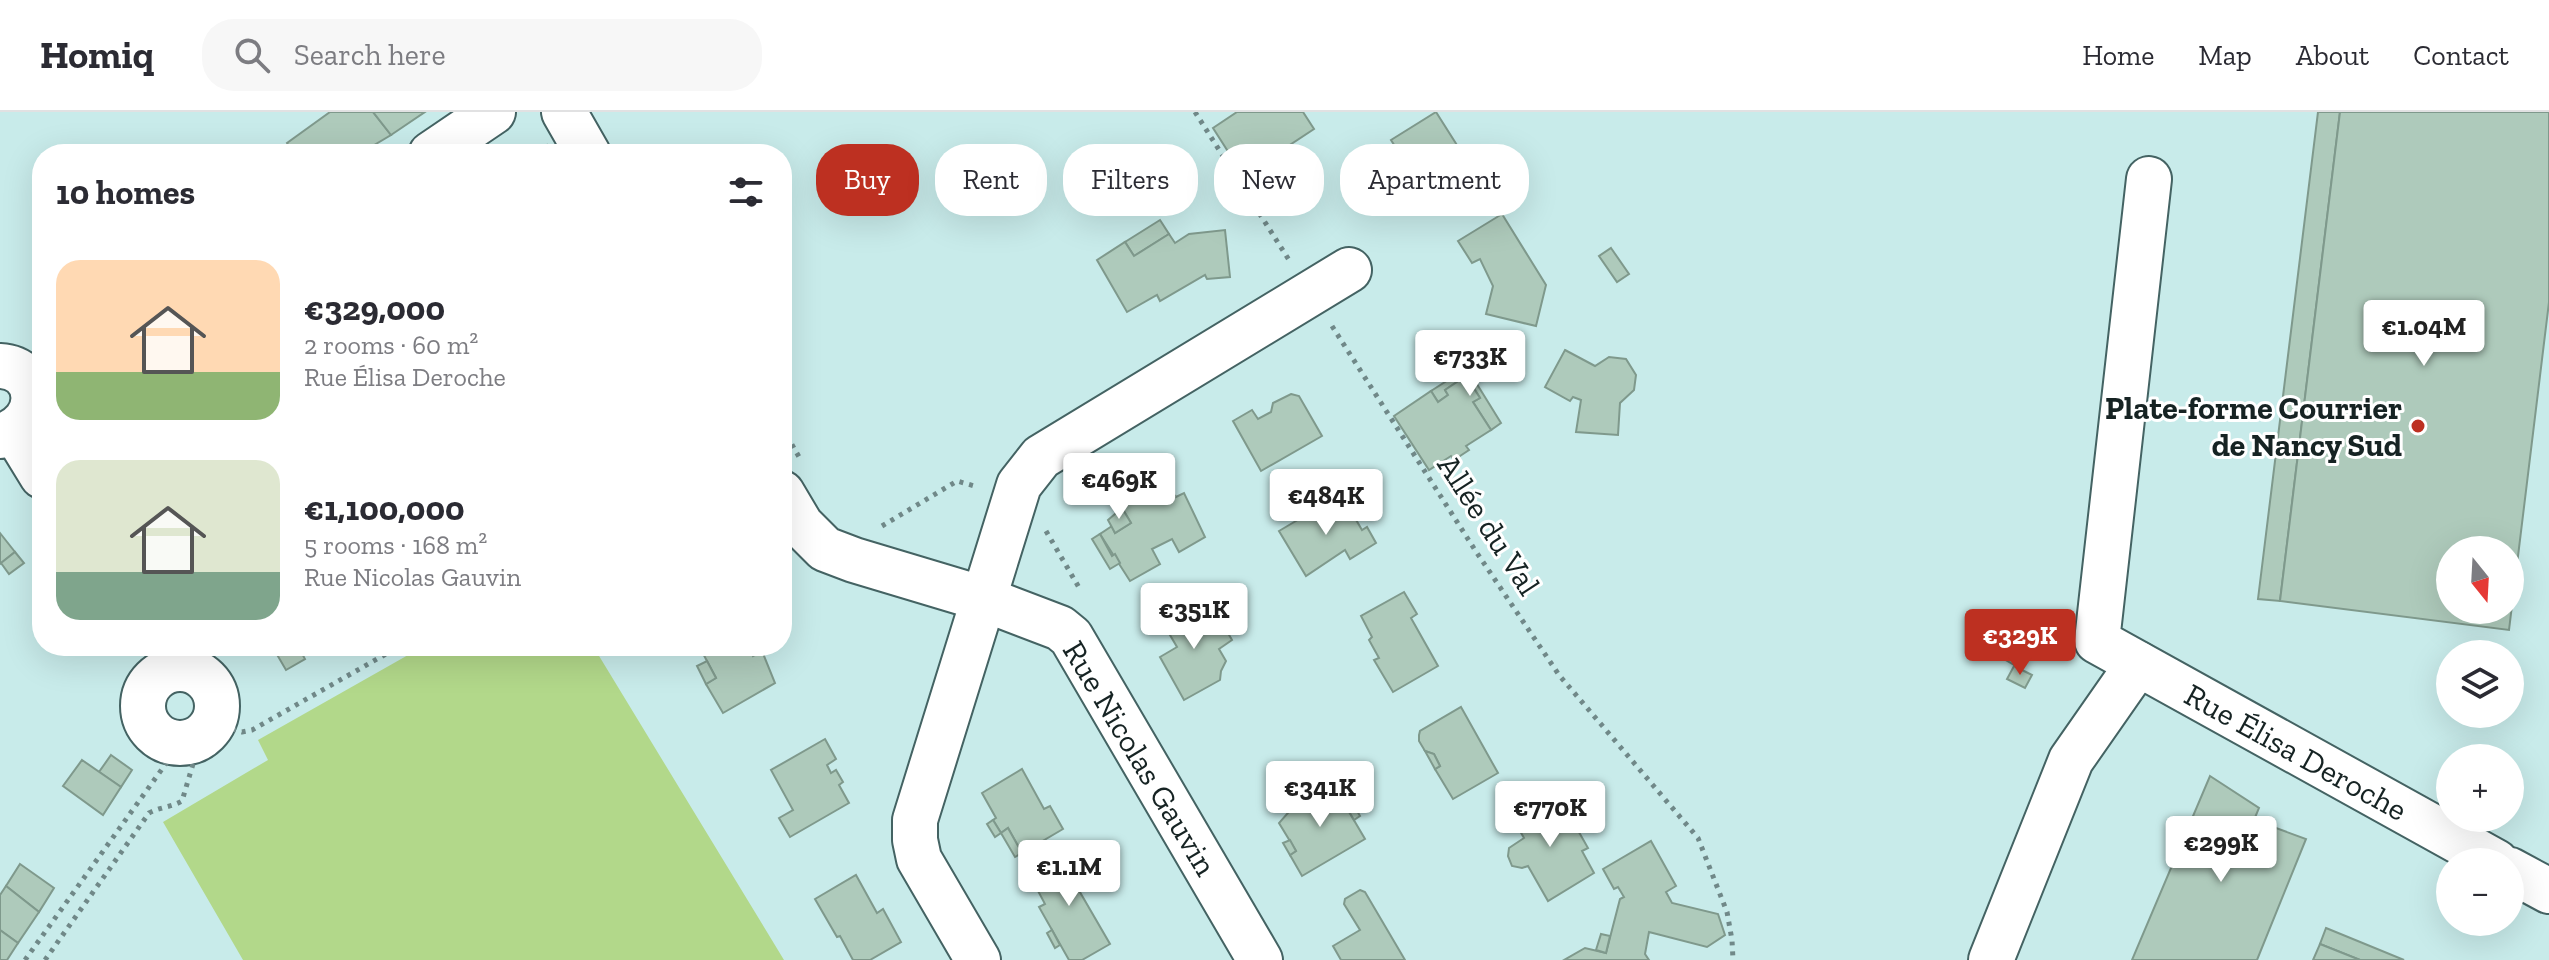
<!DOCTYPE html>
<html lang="en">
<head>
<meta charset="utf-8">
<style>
	:root { --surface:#fff; --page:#f7f7f7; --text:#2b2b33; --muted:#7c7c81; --line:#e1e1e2; --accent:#bd3021 }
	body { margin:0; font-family:"Zilla Slab",serif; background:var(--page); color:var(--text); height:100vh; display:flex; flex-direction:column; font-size:30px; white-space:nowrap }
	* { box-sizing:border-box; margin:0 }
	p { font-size:26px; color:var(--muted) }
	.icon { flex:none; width:44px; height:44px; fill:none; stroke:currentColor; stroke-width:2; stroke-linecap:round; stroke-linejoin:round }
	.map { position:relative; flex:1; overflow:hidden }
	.side { position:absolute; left:32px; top:32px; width:760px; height:512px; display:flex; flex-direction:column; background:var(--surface); border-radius:32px; box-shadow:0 8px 32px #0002 }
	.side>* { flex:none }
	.banner { position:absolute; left:816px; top:32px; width:760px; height:72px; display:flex; gap:16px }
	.needle { width:52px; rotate:162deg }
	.tools { position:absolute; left:2436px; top:424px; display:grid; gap:16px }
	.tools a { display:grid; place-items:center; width:88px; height:88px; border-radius:50%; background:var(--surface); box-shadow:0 8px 32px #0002; font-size:40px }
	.price { position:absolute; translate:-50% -68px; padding:0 18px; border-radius:8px; background:#fff; color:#222; font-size:26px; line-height:52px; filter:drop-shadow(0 2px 4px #0008) }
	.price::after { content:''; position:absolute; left:50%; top:48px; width:24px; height:18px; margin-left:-12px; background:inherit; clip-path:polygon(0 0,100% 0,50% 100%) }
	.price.current { background:var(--accent); color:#fff }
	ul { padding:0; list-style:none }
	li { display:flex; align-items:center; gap:24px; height:200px; padding:0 24px }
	li span { display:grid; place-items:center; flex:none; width:224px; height:160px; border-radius:24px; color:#555 }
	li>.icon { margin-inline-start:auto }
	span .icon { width:96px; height:96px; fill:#fffc; stroke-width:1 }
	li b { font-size:34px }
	h2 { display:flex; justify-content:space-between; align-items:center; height:96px; padding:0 24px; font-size:34px }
	.tag { padding:0 28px; border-radius:32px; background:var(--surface); box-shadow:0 8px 32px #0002; font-size:28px; line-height:72px }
	.tag.current { background:var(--accent); color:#fff }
	header { display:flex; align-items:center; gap:48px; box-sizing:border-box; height:112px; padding:0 40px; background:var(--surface); border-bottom:2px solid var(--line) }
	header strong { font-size:38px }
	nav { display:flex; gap:44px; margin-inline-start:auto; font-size:28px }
	.search { width:560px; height:72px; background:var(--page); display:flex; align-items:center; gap:20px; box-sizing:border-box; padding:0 28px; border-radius:32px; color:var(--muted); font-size:30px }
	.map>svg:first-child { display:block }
	.green { fill:#b2d88a }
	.building { fill:#aecabb; stroke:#7f998c; stroke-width:2; fill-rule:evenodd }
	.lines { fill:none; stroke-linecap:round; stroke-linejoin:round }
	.minor-casing { stroke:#446363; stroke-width:48 }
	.path { stroke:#708888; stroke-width:5; stroke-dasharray:4 6; stroke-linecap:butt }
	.minor { stroke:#fff; stroke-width:44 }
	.poi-dot { fill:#bd3021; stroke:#fff; stroke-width:3 }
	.labels { text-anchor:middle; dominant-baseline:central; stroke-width:6; stroke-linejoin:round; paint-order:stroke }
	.poi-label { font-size:32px; font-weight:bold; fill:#162323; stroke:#fff; text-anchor:end }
	.street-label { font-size:32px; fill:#162323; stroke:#fff }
</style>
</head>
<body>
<header>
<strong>Homiq</strong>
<div class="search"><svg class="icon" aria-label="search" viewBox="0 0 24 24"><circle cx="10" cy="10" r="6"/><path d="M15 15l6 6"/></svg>Search here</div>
<nav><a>Home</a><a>Map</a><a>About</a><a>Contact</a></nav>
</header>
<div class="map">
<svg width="2549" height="848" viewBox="0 0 2549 848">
	<rect width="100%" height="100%" fill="#c8ebea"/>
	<polygon class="green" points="424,534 593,534 784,848 243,848 163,710 268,648 258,628"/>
	<g class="building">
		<polygon points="330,0 373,0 391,23 359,42 294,42 287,31"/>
		<polygon points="373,0 425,0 391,23"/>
		<polygon points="1237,0 1303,0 1314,17 1282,38 1280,35 1277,36 1257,73 1252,77 1213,16"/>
		<polygon points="1436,0 1474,60 1429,89 1417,69 1413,71 1407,61 1401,52 1405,50 1391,28"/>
		<polygon points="2318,0 2340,0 2280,489 2258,487"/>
		<path d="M2340 0H2549V190L2509 518 2280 489ZM2450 438H2510V498H2450Z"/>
		<polygon points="547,33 552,42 533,42"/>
		<polygon points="1502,102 1546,173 1536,214 1486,202 1493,174 1480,147 1472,151 1458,129"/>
		<polygon points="1160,108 1169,122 1134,144 1125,130"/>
		<polygon points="1225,118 1230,165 1207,167 1205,163 1160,189 1157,183 1127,200 1097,148 1125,130 1134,144 1169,122 1175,131 1189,122"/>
		<polygon points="1611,136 1629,162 1617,170 1599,144"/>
		<polygon points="1565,238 1595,254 1609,245 1626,247 1636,263 1634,278 1620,291 1618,323 1576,320 1581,288 1573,285 1570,289 1545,275"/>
		<polygon points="1467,256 1501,311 1491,318 1473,290 1480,286 1466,264 1445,278 1448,283 1438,290 1431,279"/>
		<polygon points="1466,264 1480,286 1473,290 1491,318 1466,334 1469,338 1454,348 1451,344 1429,358 1394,304 1431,279 1438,290 1448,283 1445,278"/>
		<polygon points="1291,282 1299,284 1322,324 1261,359 1233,309 1252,298 1258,307 1271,300 1273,291"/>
		<polygon points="1159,374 1169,376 1176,385 1184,381 1205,425 1179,440 1172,427 1152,437 1160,452 1130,469 1100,422 1112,414 1115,421 1131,411 1122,396 1145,379"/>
		<polygon points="1338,392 1348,394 1362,418 1367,415 1376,431 1350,447 1345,438 1306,464 1279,419 1318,396 1322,402"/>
		<polygon points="1122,396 1131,411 1115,421 1108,408"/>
		<polygon points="0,421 15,440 0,452"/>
		<polygon points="1100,422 1112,444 1115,442 1120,451 1110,457 1092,427"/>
		<polygon points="15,440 24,451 9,462 1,451"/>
		<polygon points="1404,480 1417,502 1411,506 1438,554 1393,580 1374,548 1379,546 1369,528 1372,525 1361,504"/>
		<polygon points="1194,494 1207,517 1221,509 1232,528 1219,537 1226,549 1221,559 1220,568 1184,588 1160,545 1177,535 1160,506 1179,495 1186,497"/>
		<polygon points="2013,527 2025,534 2014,553 2002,546"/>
		<polygon points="272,534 298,534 305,547 286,558"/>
		<polygon points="343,534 360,534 347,541"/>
		<polygon points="699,534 748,534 753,544 762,539 775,571 723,601 706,572 716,566"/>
		<polygon points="707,549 716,566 706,572 697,554"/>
		<polygon points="2014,554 2032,563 2025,576 2007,567"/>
		<polygon points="1461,595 1498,661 1453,687 1435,657 1440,654 1434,642 1425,639 1419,629 1419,623 1420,619"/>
		<polygon points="825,627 836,647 827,653 831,661 836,658 843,670 839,673 849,691 790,725 779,706 793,698 771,658"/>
		<polygon points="1425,639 1434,642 1440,654 1435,657"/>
		<polygon points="111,643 132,658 121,675 99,660"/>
		<polygon points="82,648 121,675 103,703 63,674"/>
		<polygon points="1022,657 1044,697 1050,694 1063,717 1022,741 1008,716 1001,721 993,708 996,706 982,681"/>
		<polygon points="2210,664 2259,696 2254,708 2306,727 2257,848 2132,848"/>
		<polygon points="1332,671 1365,727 1302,764 1290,743 1296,739 1279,711 1294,694"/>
		<polygon points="1548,684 1565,713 1576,715 1588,736 1582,739 1594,761 1548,789 1528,754 1522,756 1512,754 1508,744 1509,736 1524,726 1512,705"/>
		<polygon points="1353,692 1360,704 1354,708 1347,696"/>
		<polygon points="1568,703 1576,715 1565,713 1561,706"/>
		<polygon points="993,708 1001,721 995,725 987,712"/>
		<polygon points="1008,716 1022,741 1015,745 1001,721"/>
		<polygon points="1290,728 1296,739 1290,743 1283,731"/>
		<polygon points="1651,729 1676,774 1666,780 1672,791 1718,802 1725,823 1707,835 1649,820 1645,842 1649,848 1564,848 1585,836 1606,841 1620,787 1624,785 1618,775 1614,777 1603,757"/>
		<polygon points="1071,738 1088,768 1077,775 1110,832 1082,848 1069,848 1039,795 1045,792 1029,762"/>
		<polygon points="20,752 54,776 39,800 6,774"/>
		<polygon points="856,763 877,801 883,797 901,830 870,848 853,848 840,824 837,825 815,787"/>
		<polygon points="6,774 39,800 18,831 0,818 0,783"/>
		<polygon points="1360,778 1365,780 1405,848 1341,848 1333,834 1360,818 1344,792 1345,787"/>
		<polygon points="2326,816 2404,848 2360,848 2320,832"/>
		<polygon points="0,818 18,831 7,848 0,848"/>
		<polygon points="1052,818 1060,833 1055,836 1047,821"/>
		<polygon points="1601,822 1610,824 1606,841 1596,838"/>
		<polygon points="2320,832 2360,848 2313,848"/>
	</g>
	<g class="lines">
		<defs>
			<g id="minor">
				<polyline points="564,0 588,42"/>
				<polyline points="431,42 493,0"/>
				<polyline points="2149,67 2097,529 2496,750"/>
				<path d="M0 254C42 256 47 311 0 324"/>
				<polyline points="15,320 42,364"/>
				<polyline points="782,381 801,413 825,437 854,448 984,487 1060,516 1071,525 1260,848"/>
				<circle cx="180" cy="594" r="37"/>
				<polyline points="2510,758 2549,779"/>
				<polyline points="978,848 919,747 915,728 915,708 1019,373 1041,345 1349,158"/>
				<polyline points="1991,848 2071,648 2138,552"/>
			</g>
		</defs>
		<use href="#minor" class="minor-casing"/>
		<g class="path">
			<polyline points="1195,0 1289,148"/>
			<polyline points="1332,214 1475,438 1559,563 1698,726 1727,800 1732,828 1733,848"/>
			<polyline points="782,315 799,345"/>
			<polyline points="882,414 957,369 978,375"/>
			<polyline points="1046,419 1081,479"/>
			<polyline points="213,611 242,620 252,618 400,534"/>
			<polyline points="25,848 180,632"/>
			<path d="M45 848 149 701C160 695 172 695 182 689L201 625"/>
		</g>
		<use href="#minor" class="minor"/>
	</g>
	<circle class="poi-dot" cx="2418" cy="314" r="8"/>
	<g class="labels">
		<g class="poi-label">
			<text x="2402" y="296">Plate-forme Courrier<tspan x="2402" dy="37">de Nancy Sud</tspan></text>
		</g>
		<g class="street-label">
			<text transform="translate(1489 413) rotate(57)">Allée du Val</text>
			<text transform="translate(2296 640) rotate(29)">Rue Élisa Deroche</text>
			<text transform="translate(1140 646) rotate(59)">Rue Nicolas Gauvin</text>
		</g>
	</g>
</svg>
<div class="tools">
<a><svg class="needle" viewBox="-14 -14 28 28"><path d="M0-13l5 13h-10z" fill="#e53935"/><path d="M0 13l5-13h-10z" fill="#7c7c81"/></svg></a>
<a><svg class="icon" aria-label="layers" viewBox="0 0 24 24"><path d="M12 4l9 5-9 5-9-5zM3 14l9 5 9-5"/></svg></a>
<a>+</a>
<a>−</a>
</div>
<b class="price" style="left:2424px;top:256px">€1.04M</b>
<b class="price" style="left:1470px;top:286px">€733K</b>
<b class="price" style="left:1119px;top:409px">€469K</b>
<b class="price" style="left:1326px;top:425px">€484K</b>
<b class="price" style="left:1194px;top:539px">€351K</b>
<b class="price current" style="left:2020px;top:565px">€329K</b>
<b class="price" style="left:1320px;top:717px">€341K</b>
<b class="price" style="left:1550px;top:737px">€770K</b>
<b class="price" style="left:2221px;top:772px">€299K</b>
<b class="price" style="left:1069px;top:796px">€1.1M</b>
<div class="banner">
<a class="tag current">Buy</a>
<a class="tag">Rent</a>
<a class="tag">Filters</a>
<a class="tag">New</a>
<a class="tag">Apartment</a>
</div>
<section class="side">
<h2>10 homes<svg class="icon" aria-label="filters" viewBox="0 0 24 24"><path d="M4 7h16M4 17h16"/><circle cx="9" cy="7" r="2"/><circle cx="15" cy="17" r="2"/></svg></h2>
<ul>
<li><span style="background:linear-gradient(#ffd9b3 70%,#8fb573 0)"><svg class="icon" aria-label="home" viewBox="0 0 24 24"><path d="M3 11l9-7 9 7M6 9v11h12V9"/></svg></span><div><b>€329,000</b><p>2 rooms · 60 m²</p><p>Rue Élisa Deroche</p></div></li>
<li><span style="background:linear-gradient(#dfe7d0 70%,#7fa58c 0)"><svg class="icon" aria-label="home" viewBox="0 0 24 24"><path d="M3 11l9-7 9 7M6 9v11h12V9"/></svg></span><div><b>€1,100,000</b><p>5 rooms · 168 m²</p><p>Rue Nicolas Gauvin</p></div></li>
</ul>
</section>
</div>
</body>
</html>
